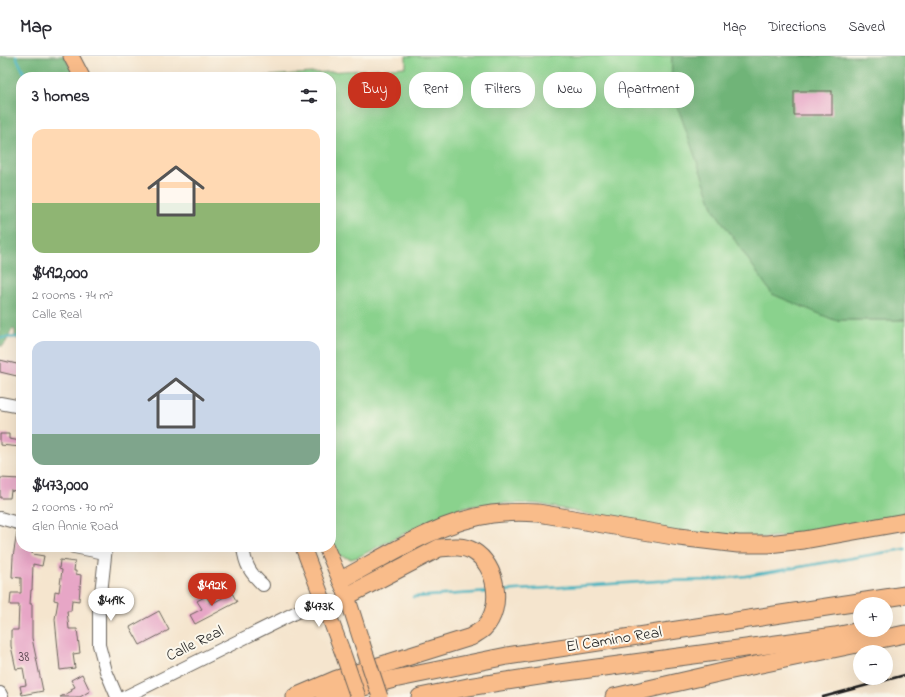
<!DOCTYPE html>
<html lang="en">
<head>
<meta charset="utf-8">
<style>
	:root { --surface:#fff; --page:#f7f7f7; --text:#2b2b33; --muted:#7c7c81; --line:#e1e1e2; --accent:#c8321e }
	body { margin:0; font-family:"Indie Flower",sans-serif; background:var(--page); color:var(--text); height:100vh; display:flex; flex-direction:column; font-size:15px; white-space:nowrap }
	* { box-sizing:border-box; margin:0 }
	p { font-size:13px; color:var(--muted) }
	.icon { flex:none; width:22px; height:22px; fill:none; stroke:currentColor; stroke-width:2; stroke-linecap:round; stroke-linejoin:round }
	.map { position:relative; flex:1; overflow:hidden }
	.drawer { position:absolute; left:16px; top:16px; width:320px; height:480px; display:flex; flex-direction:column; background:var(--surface); border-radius:16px; box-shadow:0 4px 16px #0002 }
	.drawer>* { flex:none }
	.banner { position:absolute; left:348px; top:16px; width:380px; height:36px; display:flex; gap:8px }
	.buttons { position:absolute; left:853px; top:541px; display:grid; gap:8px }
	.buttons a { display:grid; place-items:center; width:40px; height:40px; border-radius:50%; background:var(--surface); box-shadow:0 4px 16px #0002; font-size:20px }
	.price { position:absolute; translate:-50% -34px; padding:0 9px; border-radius:14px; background:#fff; color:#222; font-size:13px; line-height:26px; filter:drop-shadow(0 1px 2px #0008) }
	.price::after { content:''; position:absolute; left:50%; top:24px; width:12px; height:9px; margin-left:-6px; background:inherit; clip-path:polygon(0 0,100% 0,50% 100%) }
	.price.on { background:var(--accent); color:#fff }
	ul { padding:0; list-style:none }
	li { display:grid; align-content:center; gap:8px; height:212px; padding:0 16px }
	li span { display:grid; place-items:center; height:124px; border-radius:12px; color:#555 }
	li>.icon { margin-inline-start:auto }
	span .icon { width:72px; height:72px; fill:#fffc; stroke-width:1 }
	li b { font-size:17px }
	h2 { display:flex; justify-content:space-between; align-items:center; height:48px; padding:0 16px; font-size:17px }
	.tag { padding:0 14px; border-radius:16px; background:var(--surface); box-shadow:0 4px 16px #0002; font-size:14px; line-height:36px }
	.tag.on { background:var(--accent); color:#fff }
	header { display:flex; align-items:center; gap:24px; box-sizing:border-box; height:56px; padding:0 20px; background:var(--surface); border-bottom:1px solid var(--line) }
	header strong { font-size:19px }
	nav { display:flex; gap:22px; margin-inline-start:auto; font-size:14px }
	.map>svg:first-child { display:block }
	.green { fill:#8ad28d; stroke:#537754 }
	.forest { fill:#6fb478; stroke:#46684a }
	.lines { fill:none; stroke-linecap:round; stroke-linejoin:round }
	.stream { stroke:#43b2bf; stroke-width:2.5 }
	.building { fill:#e7a6c6 }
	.minor-casing { stroke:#68625a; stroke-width:14 }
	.major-casing { stroke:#68625a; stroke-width:17 }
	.highway-casing { stroke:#68625a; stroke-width:19 }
	.minor { stroke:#fff; stroke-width:12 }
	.major { stroke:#f9bc8a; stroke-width:15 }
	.highway { stroke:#f9bc8a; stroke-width:17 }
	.rail { stroke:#1c1c1c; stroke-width:2.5 }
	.major-bridge-casing { stroke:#68625a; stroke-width:17; stroke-linecap:butt }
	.major-bridge { stroke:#f9bc8a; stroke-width:15 }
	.labels { text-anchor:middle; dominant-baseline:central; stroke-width:4; stroke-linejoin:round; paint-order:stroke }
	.number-label { font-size:14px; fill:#4f3e46 }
	.street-label { font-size:16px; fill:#1c1c1c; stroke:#fbf7ec }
</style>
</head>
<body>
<header>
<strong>Map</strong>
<nav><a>Map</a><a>Directions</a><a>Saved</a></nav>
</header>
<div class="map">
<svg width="905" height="641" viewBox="0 0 905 641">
	<rect width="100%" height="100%" fill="#fbf7ec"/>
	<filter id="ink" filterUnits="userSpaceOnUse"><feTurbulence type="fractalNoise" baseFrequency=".025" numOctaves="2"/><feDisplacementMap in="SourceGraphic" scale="8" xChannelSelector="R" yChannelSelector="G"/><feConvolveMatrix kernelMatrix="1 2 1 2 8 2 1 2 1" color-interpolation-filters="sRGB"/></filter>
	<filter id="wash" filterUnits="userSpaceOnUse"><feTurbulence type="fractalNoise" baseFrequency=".012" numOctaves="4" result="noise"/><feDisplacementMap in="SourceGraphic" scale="16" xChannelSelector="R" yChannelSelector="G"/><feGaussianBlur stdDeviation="0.9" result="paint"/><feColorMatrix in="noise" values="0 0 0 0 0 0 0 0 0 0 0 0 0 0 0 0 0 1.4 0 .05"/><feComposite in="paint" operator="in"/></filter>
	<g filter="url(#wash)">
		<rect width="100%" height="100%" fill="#f5e5ce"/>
		<polygon class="green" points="406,0 672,0 671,32 834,264 905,264 905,460 799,479 759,482 671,475 538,448 504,447 464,451 431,464 358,501 351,503 338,499 331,488 331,21 250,21 406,11"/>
		<g class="forest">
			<path d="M0 0H65L75 21H21V283H17L15 280V274L13 273C10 275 8 285 3 290H0Z"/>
			<polygon points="672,0 905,0 905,264 834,264 772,238 714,154 671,32"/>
		</g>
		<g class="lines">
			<g class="stream">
				<polyline points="16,0 26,21"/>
				<polyline points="0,282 21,281"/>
				<polyline points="501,535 657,525 710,524 746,520 905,493"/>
				<polyline points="413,541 490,536"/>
			</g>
		</g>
		<g id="blocks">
			<g class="building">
				<rect x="794" y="35" width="38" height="24"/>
				<polygon points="0,304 21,309 21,321 0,316"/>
				<polygon points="0,378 9,378 9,383 21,385 21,391 0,389"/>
				<polygon points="0,422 21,423 21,437 11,435 10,442 0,442"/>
				<polygon points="17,476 21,477 21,491 33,491 32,498 44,500 42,510 33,508 32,534 31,534 30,548 32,548 32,582 43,635 22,639 20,630 26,629 23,612 16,613 11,590 11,574 18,574 19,549 10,549 11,537 21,537 21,522 12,521 13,501"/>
				<polygon points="60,504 75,506 74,515 76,515 76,518 81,519 79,545 72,544 71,555 67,555 69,573 77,573 80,597 73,598 75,612 60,614 55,563 58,545 54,544 55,535 59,536 62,514 59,513"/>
				<polygon points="232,537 237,546 195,568 190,559 202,553 197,545 206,540 211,548"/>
				<polygon points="159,555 169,574 140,589 130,571"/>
				<polygon points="82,618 90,635 80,641 60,641 72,635 71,633 75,631 71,624"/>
			</g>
		</g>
	</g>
	<g filter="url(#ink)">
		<use href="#blocks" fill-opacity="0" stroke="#68625a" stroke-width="1"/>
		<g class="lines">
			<defs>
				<g id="minor">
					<polyline points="0,347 21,351"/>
					<polyline points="0,462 21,468"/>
					<polyline points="74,491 105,497"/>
					<polyline points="106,491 99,556 99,589 106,615 117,641"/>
					<path d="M243 491C245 509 250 517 263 529"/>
					<polyline points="0,637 2,641"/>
					<polyline points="125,641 323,543"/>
				</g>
				<g id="major">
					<polyline points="71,0 82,21"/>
					<polyline points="303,491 341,592"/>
					<polyline points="326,491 347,540 362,587"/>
				</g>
				<g id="highway">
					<path d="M341 524C388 499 437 466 492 458 507 456 522 456 538 457L679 481 738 488H768L804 484 905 466"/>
					<path d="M295 641 337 623 471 581C475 578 481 575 484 572 504 551 497 509 473 495 463 489 450 491 439 492L347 540"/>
					<polyline points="325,641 394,623 507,600 905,539"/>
					<polyline points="420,641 468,631 552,618 835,580 865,574"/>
					<polyline points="614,641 727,615 905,578"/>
				</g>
			</defs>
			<use href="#minor" class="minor-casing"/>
			<use href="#major" class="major-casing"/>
			<use href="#highway" class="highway-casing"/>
			<use href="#minor" class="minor"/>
			<use href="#major" class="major"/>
			<use href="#highway" class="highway"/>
			<polyline class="rail" points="823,641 905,619"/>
			<defs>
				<g id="major-bridge">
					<polyline points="362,587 380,641"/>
					<polyline points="341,592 358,641"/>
				</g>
			</defs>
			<use href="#major-bridge" class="major-bridge-casing"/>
			<use href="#major-bridge" class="major-bridge"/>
		</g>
	</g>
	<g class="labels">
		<g class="number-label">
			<text x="24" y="601">38</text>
		</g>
		<g class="street-label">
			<text transform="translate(614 584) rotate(-9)">El Camino Real</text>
			<text transform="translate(195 588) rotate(-26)">Calle Real</text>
		</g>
	</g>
</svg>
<div class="buttons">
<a>+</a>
<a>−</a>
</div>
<b class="price on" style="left:212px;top:551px">$492K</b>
<b class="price" style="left:111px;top:566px">$419K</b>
<b class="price" style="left:319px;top:572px">$473K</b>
<div class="banner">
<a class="tag on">Buy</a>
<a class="tag">Rent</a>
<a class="tag">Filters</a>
<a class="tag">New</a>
<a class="tag">Apartment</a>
</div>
<section class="drawer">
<h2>3 homes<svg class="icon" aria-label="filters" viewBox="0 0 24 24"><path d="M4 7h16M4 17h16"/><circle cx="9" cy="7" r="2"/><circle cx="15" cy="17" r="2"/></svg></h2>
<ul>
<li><span style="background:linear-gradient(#ffd9b3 60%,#8fb573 0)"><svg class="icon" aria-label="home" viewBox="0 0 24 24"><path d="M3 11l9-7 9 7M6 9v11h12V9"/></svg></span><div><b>$492,000</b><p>2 rooms · 74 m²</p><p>Calle Real</p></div></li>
<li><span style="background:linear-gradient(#c9d6e8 75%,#7fa58c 0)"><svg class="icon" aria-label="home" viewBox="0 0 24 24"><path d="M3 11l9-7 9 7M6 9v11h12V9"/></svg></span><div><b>$473,000</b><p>2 rooms · 70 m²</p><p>Glen Annie Road</p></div></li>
</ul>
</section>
</div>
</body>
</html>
